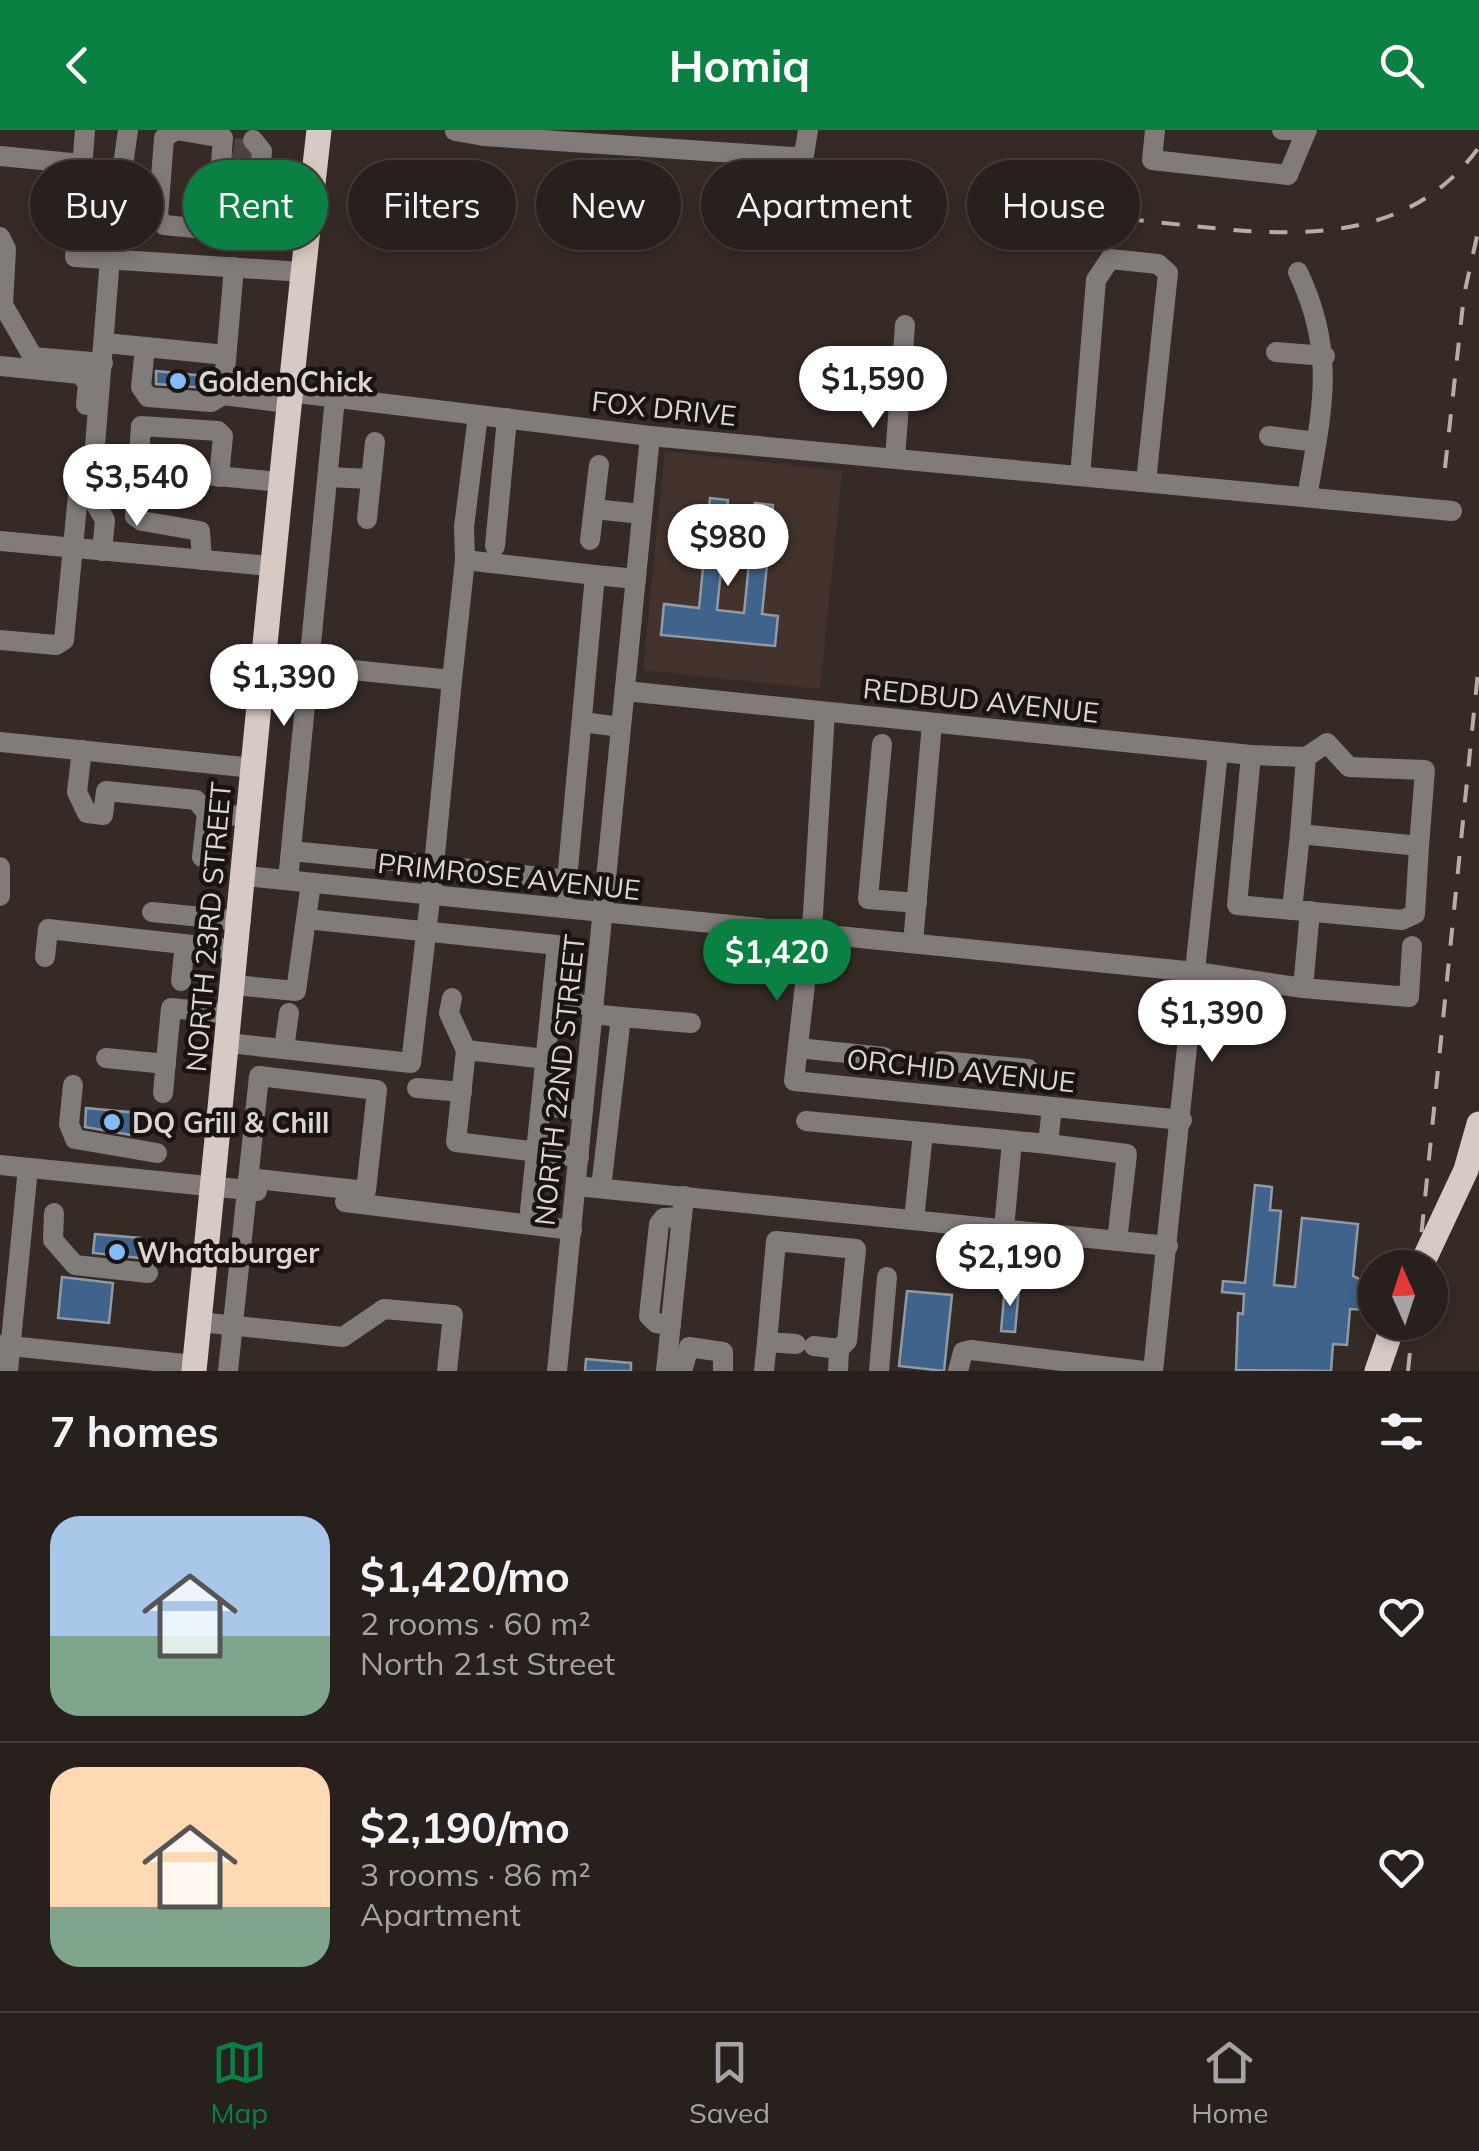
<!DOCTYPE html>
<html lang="en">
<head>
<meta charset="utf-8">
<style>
	:root { --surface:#28201c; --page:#302825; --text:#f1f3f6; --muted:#a5a3a3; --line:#443e3b; --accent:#0b8043 }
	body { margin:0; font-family:Mulish,sans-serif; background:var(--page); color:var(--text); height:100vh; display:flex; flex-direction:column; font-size:38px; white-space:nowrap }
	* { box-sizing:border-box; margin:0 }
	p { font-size:32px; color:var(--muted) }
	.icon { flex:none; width:55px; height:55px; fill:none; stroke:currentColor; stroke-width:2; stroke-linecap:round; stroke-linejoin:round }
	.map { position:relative; height:1241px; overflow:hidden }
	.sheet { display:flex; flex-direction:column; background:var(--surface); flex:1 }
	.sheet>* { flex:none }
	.top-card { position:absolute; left:30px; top:30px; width:1420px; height:90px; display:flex; gap:20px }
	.needle { width:65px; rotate:357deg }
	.buttons { position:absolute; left:1358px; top:1120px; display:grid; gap:20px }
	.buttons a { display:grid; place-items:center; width:90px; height:90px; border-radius:50%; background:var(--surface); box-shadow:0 5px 15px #0003,0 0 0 2px var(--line); font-size:50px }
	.price { position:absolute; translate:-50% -85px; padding:0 22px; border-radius:35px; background:#fff; color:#222; font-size:32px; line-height:65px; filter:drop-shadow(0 2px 5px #0008) }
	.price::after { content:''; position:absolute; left:50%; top:60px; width:30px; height:22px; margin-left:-15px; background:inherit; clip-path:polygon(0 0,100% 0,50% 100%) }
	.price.selected { background:var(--accent); color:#fff }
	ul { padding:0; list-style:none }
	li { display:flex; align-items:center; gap:30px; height:250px; padding:0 50px }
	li+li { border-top:2px solid var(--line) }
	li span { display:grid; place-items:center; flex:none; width:280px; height:200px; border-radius:30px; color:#555 }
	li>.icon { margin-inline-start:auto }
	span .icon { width:120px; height:120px; fill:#fffc; stroke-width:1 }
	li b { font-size:42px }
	h2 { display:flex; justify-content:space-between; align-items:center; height:120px; padding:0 50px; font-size:42px }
	.chip { padding:0 35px; border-radius:45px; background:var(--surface); box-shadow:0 5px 15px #0003,0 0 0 2px var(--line); font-size:35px; line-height:90px }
	.chip.selected { background:var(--accent); color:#fff }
	header { display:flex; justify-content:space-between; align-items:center; height:130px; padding:0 50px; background:var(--accent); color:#fff; font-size:45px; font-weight:700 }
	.tab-bar { display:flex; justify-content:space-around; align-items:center; height:140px; border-top:2px solid var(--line); background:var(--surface); font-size:28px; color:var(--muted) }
	.tab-bar a { display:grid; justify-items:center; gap:5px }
	.tab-bar .selected { color:var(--accent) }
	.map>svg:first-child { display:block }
	.built { fill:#44322d }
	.building { fill:#40638c; stroke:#919aa4; stroke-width:2.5 }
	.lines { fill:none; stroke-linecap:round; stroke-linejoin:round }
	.minor-tunnel { stroke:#4e4440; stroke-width:20; stroke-dasharray:20 10; stroke-linecap:butt }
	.minor { stroke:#817b79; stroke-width:20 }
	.major { stroke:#d7cac5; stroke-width:25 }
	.rail { stroke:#b6adaa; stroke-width:4; stroke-dasharray:18 18; stroke-linecap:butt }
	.poi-dot { fill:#85bbfb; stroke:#191412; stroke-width:4 }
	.labels { text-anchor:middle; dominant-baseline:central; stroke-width:9; stroke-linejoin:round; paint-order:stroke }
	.poi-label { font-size:28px; font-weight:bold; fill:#ddd5d2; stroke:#191412; text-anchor:start }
	.street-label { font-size:28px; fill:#ddd5d2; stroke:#191412 }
</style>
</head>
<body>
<header><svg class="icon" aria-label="back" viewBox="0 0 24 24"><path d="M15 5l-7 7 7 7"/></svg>Homiq<svg class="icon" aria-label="search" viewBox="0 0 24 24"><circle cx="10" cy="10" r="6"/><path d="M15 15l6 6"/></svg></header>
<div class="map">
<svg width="1479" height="1241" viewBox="0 0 1479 1241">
	<rect width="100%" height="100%" fill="#352a26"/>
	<polygon class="built" points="665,321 842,341 820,559 643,540"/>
	<g class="building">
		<polygon points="156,241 205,246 206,258 156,254"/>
		<polygon points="710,368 728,370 717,480 744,483 755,373 773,375 762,484 778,486 775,516 661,505 664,474 699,478"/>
		<polygon points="86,978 139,983 137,1006 85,997"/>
		<polygon points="1255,1055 1272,1057 1270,1080 1281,1081 1274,1155 1295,1157 1302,1088 1358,1094 1353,1146 1374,1156 1368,1180 1350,1179 1347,1215 1333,1214 1331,1241 1236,1240 1238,1183 1243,1184 1244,1164 1222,1162 1223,1151 1245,1153"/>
		<polygon points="95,1104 140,1108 140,1128 93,1123"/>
		<polygon points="62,1147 113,1153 109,1193 58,1188"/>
		<polygon points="1005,1156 1019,1158 1015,1202 1001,1201"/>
		<polygon points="907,1161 952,1165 944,1241 899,1236"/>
		<polygon points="586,1229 631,1233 631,1241 585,1241"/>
	</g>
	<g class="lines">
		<g class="minor-tunnel">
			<polyline points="234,18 252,20"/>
			<polyline points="231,33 250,35"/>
			<polyline points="227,74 245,76"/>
			<polyline points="226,89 245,91"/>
		</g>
		<g class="minor">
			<polyline points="85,0 75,127 303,142"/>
			<polygon points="176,0 223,8 216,100 164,95 158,87 164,8"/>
			<polyline points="484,0 484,6 792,27 804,25 808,0"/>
			<polyline points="1155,0 1152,30 1288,45 1306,2"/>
			<polyline points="1282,0 1307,0"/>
			<polyline points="455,1 484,6"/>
			<polyline points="0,26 82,34"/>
			<polyline points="248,55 312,60"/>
			<polyline points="244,102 255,100 262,21 253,10"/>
			<polyline points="0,107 6,119 3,175 33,227 103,233"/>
			<polyline points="234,137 223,265 288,273"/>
			<path d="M1298 142C1337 224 1322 280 1307 367"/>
			<polyline points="105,213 226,225"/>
			<polyline points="145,217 141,257 148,267 211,272 223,265"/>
			<polyline points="1276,222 1325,226"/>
			<polyline points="0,236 80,244 88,253 86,275"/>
			<polyline points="289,262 650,306 1452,381"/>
			<polyline points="1269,306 1316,312"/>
			<polyline points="895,328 905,195"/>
			<polyline points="94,334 279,352"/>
			<polyline points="1080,346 1096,150 1110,129 1158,134 1168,143 1146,352"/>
			<polyline points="328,347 371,349"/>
			<polyline points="594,379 642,384"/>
			<polyline points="367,389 375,312"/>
			<polyline points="590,410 599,335"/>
			<polyline points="0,411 269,436"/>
			<polyline points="495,416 507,288"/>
			<polyline points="102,421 105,390 91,366 110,128 128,0"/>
			<polyline points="202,430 200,401 142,391 135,386 141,296 218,301 223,306 219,347"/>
			<polyline points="465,430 464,397 478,285"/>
			<polyline points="0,510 56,515 64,510 80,344"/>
			<polyline points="262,531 452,550 434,735 291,721"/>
			<polyline points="452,550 465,430 595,445"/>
			<polyline points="625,561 1251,625 1306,627 1327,613 1349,637 1425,640 1419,716"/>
			<polyline points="825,582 813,784 794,951 1182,990"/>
			<polyline points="582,592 621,597"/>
			<polyline points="0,612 253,638"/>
			<polyline points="882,614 868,769 917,773"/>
			<polyline points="82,620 77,662 87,683 103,685 106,661 196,670 207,683 202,727"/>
			<polyline points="1251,625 1237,775 1402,790 1415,784 1419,716 1300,704 1306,627"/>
			<polyline points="207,683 250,687"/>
			<polyline points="0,737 0,766"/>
			<polyline points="245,746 1196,842 1303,858"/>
			<polyline points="288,750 335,268"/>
			<polyline points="566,761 595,445 636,449"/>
			<polyline points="1292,780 1300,704"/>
			<polyline points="1310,781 1303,858 1409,867 1412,816"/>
			<polyline points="152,782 241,791"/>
			<polyline points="306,789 557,815 530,1081"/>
			<polyline points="913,813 932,593"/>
			<polyline points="45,827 48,799 237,820"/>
			<polyline points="181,851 185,814"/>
			<polyline points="234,855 296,861 311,753"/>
			<polyline points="452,868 449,883 466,920"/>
			<polyline points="552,871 594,876"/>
			<polyline points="593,884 621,887 601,1058"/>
			<polyline points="621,887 691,893"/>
			<polyline points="228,913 411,933 434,735 567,750"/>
			<polyline points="798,918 884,927"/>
			<polyline points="284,919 289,883"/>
			<polyline points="106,928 166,934"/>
			<polyline points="546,929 466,920 456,1012 579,1027"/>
			<polyline points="941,931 1028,939"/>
			<polyline points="73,955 69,994 75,1009 157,1023"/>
			<polyline points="417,958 462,962"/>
			<polyline points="163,963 171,878 231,884"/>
			<polyline points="541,976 583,980"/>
			<polyline points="806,991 1048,1014 1052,977"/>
			<polyline points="1048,1014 1127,1024 1117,1111"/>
			<polyline points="0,1035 257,1061"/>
			<polyline points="576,1056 1168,1116"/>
			<polyline points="345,1072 572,1100"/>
			<polyline points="54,1083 53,1110 75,1135 148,1143"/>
			<polyline points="914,1090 923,1003"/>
			<polyline points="1004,1099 1012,1011"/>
			<polyline points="199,1192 343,1207 384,1179 453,1185 447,1241"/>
			<polyline points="671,1195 656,1193 649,1186 659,1094 664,1088 682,1087"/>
			<polyline points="767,1212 776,1111 856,1119 847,1211 839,1219"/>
			<polyline points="0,1215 194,1235"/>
			<polyline points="814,1216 839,1219 838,1241"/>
			<polyline points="8,1241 28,1038"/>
			<polyline points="228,1241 259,946 377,960 366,1061 248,1048"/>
			<polyline points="557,1241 650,306"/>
			<polyline points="666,1241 684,1066"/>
			<polyline points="682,1241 689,1217 723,1222 723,1241"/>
			<polyline points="764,1241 767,1212 796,1214"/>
			<polyline points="879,1241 887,1147"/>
			<polyline points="958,1241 963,1222 971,1220 1144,1241"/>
			<polyline points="1153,1241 1218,622"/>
		</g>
		<g class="major">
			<polyline points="1420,1138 1466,1040 1479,994"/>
			<path d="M194 1241C236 827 272 413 319 0"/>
			<polyline points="1377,1241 1394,1192"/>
		</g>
		<g class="rail">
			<path d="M1126 89C1248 100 1395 134 1479 17"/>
			<polyline points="1445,338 1464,165 1479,97"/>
			<polyline points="1418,1138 1479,532"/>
			<polyline points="1408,1241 1413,1192"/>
		</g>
	</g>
	<g class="poi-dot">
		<circle cx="178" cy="251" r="10"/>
		<circle cx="112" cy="992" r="10"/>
		<circle cx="117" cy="1122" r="10"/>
	</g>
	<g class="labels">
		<g class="poi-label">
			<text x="198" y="251">Golden Chick</text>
			<text x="132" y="992">DQ Grill &amp; Chill</text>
			<text x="137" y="1122">Whataburger</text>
		</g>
		<g class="street-label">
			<text transform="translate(664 278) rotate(6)">FOX DRIVE</text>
			<text transform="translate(981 570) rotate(6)">REDBUD AVENUE</text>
			<text transform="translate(509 746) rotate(6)">PRIMROSE AVENUE</text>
			<text transform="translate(208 797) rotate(-85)">NORTH 23RD STREET</text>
			<text transform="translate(961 940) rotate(6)">ORCHID AVENUE</text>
			<text transform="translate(559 950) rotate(-84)">NORTH 22ND STREET</text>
		</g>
	</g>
</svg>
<div class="buttons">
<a><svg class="needle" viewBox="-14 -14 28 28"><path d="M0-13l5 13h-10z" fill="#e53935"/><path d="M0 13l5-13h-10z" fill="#a5a3a3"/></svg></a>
</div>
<b class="price" style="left:873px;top:301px">$1,590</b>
<b class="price" style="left:137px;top:399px">$3,540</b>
<b class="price" style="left:728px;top:459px">$980</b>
<b class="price" style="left:284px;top:599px">$1,390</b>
<b class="price selected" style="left:777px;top:874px">$1,420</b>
<b class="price" style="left:1212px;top:935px">$1,390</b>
<b class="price" style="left:1010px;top:1179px">$2,190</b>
<div class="top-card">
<a class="chip">Buy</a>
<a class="chip selected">Rent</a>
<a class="chip">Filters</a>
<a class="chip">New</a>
<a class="chip">Apartment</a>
<a class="chip">House</a>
</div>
</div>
<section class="sheet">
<h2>7 homes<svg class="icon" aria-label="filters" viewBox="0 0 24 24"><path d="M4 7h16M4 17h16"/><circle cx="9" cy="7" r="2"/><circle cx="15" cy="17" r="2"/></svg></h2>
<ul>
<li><span style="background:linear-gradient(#a9c7e8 60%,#7fa58c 0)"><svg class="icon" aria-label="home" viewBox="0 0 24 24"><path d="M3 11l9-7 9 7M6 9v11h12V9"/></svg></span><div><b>$1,420/mo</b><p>2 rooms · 60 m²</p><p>North 21st Street</p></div><svg class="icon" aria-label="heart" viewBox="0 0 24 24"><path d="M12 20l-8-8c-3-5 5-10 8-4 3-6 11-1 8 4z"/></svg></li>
<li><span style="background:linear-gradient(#ffd9b3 70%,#7fa58c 0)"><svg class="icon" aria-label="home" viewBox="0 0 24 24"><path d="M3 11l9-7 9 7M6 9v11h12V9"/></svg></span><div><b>$2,190/mo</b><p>3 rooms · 86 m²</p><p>Apartment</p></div><svg class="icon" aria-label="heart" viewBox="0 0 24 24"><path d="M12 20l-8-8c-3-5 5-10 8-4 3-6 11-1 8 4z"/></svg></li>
</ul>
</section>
<nav class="tab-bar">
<a class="selected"><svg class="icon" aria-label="map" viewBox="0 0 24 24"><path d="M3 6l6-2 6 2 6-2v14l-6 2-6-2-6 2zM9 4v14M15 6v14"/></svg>Map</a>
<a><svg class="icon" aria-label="saved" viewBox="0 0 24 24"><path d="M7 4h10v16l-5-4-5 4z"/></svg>Saved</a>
<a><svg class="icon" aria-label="home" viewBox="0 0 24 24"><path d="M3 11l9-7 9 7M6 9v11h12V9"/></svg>Home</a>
</nav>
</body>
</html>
